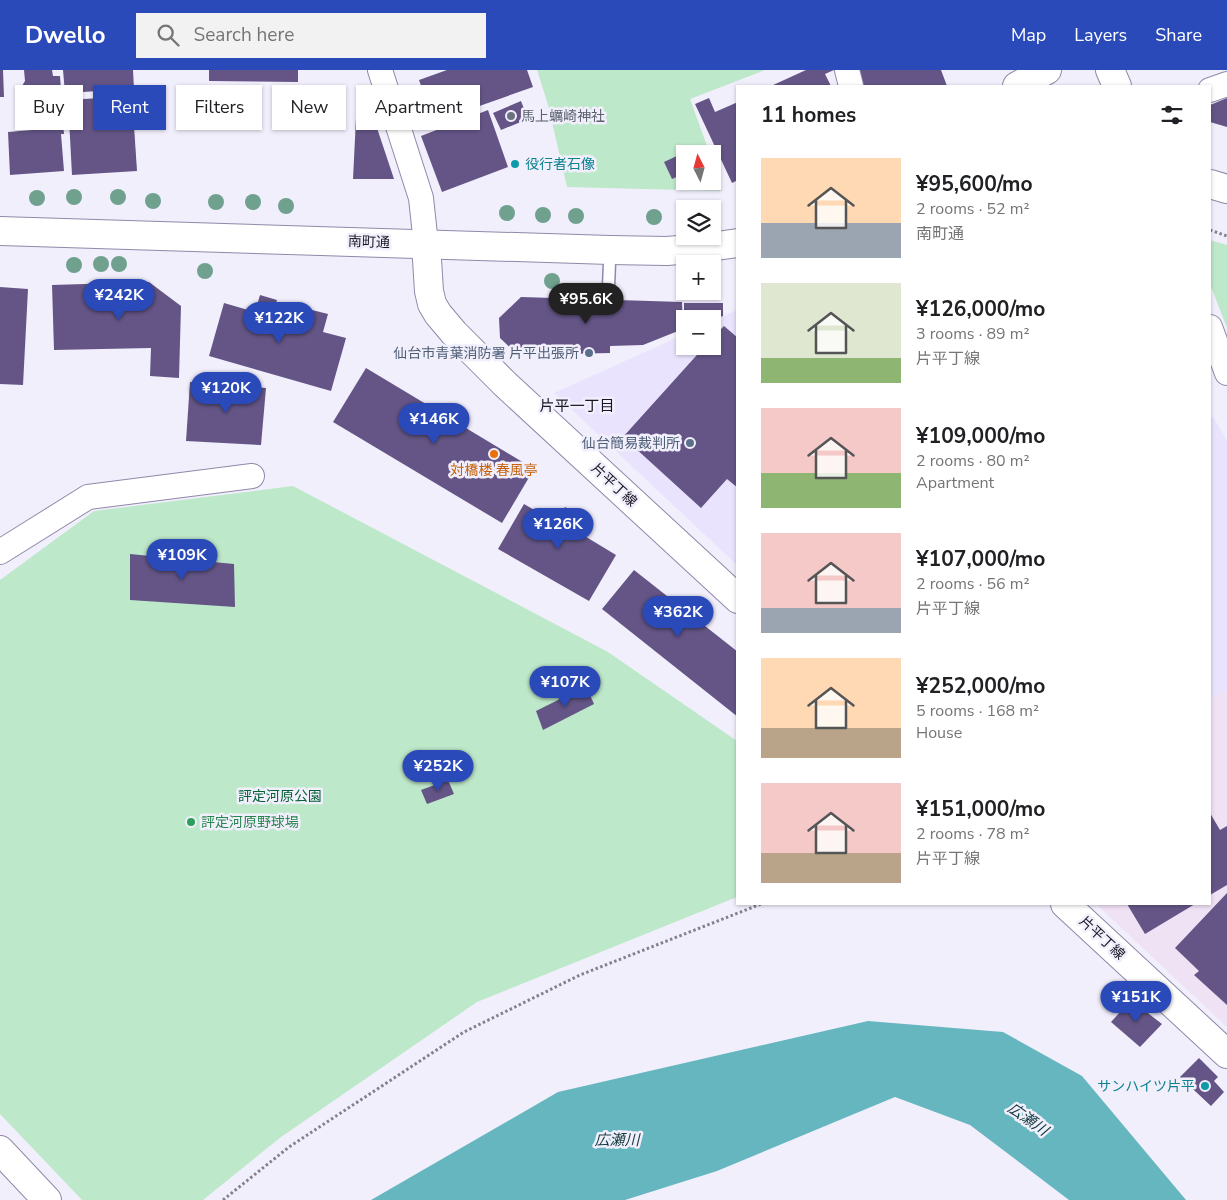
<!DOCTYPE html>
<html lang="en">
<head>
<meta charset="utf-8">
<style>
	:root { --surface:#fff; --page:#f2f2f2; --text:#202124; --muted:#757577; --accent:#2b4aba }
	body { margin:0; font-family:"Nunito Sans","Noto Sans JP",sans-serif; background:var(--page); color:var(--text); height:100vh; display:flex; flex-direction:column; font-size:19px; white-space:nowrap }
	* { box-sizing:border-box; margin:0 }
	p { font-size:16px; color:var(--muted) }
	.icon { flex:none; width:28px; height:28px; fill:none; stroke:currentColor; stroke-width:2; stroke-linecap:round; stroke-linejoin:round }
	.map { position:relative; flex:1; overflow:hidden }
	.drawer { position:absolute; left:736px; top:15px; width:475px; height:820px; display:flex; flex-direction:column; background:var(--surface); border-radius:0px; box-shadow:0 1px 4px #0004 }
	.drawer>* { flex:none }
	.hud { position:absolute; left:15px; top:15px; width:475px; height:45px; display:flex; gap:10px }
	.needle { width:32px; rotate:354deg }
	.fabs { position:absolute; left:676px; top:75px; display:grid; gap:10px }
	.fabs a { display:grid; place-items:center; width:45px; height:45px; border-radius:0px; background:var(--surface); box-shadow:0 1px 4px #0004; font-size:25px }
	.price { position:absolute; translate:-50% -42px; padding:0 11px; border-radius:18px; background:var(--accent); color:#fff; font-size:16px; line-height:32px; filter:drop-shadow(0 1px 2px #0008) }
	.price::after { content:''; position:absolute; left:50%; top:30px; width:15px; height:11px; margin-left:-8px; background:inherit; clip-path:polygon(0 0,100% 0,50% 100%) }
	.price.current { background:#222; color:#fff }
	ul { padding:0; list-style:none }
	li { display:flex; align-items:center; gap:15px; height:125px; padding:0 25px }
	li span { display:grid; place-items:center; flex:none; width:140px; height:100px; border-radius:0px; color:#555 }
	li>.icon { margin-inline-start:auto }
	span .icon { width:60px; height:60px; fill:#fffc; stroke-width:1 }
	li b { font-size:21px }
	h2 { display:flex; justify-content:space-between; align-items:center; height:60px; padding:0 25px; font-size:21px }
	.tag { padding:0 18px; border-radius:0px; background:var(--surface); box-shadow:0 1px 4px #0004; font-size:18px; line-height:45px }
	.tag.current { background:var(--accent); color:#fff }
	header { display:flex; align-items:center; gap:30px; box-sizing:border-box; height:70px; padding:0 25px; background:var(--accent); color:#fff }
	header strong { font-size:24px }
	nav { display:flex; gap:28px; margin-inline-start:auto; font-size:18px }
	.search { width:350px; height:45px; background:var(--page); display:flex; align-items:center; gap:12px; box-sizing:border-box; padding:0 18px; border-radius:0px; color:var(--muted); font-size:19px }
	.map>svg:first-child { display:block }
	.built { fill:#eae3fd }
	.education { fill:#f0e2f5 }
	.green { fill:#bee8ca }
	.water { fill:#66b6c0 }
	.building { fill:#645586 }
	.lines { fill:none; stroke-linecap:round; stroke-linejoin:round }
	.lane-casing { stroke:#9188a8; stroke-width:14 }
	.street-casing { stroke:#9188a8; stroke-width:26 }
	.secondary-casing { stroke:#9188a8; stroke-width:30 }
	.path { stroke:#84808d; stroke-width:3; stroke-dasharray:2.5 2.5; stroke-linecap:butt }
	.lane { stroke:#fff; stroke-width:11 }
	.street { stroke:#fff; stroke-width:24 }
	.secondary { stroke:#fff; stroke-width:28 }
	.tree { fill:#6fa18e }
	.worship-dot { fill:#6b7280; stroke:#f2effd; stroke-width:2 }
	.culture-dot { fill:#0f9aa8; stroke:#f2effd; stroke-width:2 }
	.service-dot { fill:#5c6f8a; stroke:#f2effd; stroke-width:2 }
	.food-dot { fill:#e8710a; stroke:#f2effd; stroke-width:2 }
	.leisure-dot { fill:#2e9e5b; stroke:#f2effd; stroke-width:2 }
	.labels { text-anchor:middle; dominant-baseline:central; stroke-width:5; stroke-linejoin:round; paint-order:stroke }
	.worship-label { font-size:14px; fill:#5b616d; stroke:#f2effd; text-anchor:start }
	.culture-label { font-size:14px; fill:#0d838f; stroke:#f2effd; text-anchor:start }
	.street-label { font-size:14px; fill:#191521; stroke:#f2effd }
	.service-label { font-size:14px; fill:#4e5e75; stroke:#f2effd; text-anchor:end }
	.food-label { font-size:14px; fill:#c56008; stroke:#f2effd }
	.park-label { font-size:14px; fill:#036234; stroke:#f2effd }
	.leisure-label { font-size:14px; fill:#27864d; stroke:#f2effd; text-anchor:start }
	.neighbourhood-label { font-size:15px; fill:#191521; stroke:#f2effd }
	.water-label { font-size:15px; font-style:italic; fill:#133a3e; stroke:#f2effd }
</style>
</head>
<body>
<header>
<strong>Dwello</strong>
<div class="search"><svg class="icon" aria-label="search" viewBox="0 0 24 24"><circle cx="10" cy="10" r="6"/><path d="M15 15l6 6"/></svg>Search here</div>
<nav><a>Map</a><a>Layers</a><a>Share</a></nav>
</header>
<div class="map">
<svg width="1227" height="1130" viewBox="0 0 1227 1130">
	<rect width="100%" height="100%" fill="#f2effd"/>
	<g class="built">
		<polygon points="737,240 737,495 554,323 685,264 685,276 712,276 713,251"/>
		<polygon points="1210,346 1214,348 1227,371 1227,620 1210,630"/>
	</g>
	<polygon class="education" points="1227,620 1227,957 1096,834 1210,834 1210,630"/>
	<g class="green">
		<polygon points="537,0 765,0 690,29 710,84 685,84 685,111 712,111 713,92 722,121 567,117 548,35"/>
		<polygon points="1210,170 1227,175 1227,258 1210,214"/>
		<polygon points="293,416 608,582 737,671 737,827 477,932 281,1067 203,1130 82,1130 0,1044 0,510 94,441"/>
	</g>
	<polygon class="water" points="868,951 1003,962 1082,1006 1186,1130 1069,1130 970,1055 895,1027 717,1101 625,1130 371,1130 558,1022"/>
	<g class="building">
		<polygon points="0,0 3,0 4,27 0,27"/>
		<polygon points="24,0 52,0 53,6 60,6 64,64 61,64 64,101 10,105 8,62 32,60 31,51 26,51 25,26 22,23 22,16 25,11"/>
		<polygon points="63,0 133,0 134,19 65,23"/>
		<polygon points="209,0 298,0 298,12 209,11"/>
		<polygon points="447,0 527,0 533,17 434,52 419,10"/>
		<polygon points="806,0 834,0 825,4 831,16 771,16"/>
		<polygon points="856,0 941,0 947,16 863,16"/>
		<polygon points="132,26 137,101 72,105 68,30"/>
		<polygon points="709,28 715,42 738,32 738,110 732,113 695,34"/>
		<polygon points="1227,28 1227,57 1210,52 1210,35"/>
		<polygon points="521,31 528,49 501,60 493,43"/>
		<polygon points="488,40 508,97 442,122 421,66"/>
		<polygon points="356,48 374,49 394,109 353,109"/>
		<polygon points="681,84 685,93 685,103 672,109 664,92"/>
		<polygon points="149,212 181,236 179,308 150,306 151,278 54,280 52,215"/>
		<polygon points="0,217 28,219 23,315 0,314"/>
		<polygon points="260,225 277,230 272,247 307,257 312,240 328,244 323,262 346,268 331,321 209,286 224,233 255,242"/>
		<polygon points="521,227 682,232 683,259 643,275 610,276 610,283 518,285 500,268 499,248"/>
		<polygon points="684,233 723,233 723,246 712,250 712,249 684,249"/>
		<polygon points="724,256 738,268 738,418 727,409 701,438 623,367 705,276 712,276 712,268"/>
		<polygon points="366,298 534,399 502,453 333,352"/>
		<polygon points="190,312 266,318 261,375 186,371"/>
		<polygon points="524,434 555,452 565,437 586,449 578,462 616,485 589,531 498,479"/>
		<polygon points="130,484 234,494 235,537 130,530"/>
		<polygon points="634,500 738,582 738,647 602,539"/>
		<polygon points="586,616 594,634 543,660 536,641"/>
		<polygon points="448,710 454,724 427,734 421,720"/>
		<polygon points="1210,743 1220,760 1227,756 1227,815 1210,825"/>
		<polygon points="1227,823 1227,935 1194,905 1199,901 1175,878"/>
		<polygon points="1127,834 1195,834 1145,864"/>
		<polygon points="1131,930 1162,954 1140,977 1111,952"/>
		<polygon points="1199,988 1218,1007 1214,1011 1224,1022 1211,1036 1180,1007"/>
	</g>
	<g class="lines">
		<defs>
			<polyline id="lane" points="608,230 610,180"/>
			<g id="street">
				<polyline points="380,0 421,128 426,174"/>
				<polyline points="847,0 851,16"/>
				<polyline points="1210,20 1227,14"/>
				<polyline points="1210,257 1227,303"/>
				<polyline points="0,482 88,427 252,406"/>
			</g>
			<g id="secondary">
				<polyline points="1110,0 1117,16"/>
				<polyline points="1017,16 1047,0"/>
				<polyline points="1210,114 1227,119"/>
				<polyline points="0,161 610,180 667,181 702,178 738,173"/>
				<polyline points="426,174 429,221 432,234 438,244 454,263 505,314 738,529"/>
				<polyline points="1065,834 1227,984"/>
				<polyline points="0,1080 47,1130"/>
			</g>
		</defs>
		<use href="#lane" class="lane-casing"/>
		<use href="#street" class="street-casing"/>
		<use href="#secondary" class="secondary-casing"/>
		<g class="path">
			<polyline points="1210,160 1227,166"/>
			<polyline points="223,1130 289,1077 464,962 580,905 761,834"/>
		</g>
		<use href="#lane" class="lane"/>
		<use href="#street" class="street"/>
		<use href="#secondary" class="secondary"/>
	</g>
	<g class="tree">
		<circle cx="74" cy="127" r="8"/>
		<circle cx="118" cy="127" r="8"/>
		<circle cx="37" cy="128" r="8"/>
		<circle cx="153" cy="131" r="8"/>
		<circle cx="216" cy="132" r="8"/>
		<circle cx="253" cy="132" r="8"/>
		<circle cx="286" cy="136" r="8"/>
		<circle cx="507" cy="143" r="8"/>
		<circle cx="543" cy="145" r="8"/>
		<circle cx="576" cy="146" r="8"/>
		<circle cx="654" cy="147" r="8"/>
		<circle cx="101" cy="194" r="8"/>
		<circle cx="119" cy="194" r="8"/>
		<circle cx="74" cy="195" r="8"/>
		<circle cx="205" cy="201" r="8"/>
		<circle cx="552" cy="211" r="8"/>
	</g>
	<circle class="worship-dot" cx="511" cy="46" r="5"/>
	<g class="culture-dot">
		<circle cx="515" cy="94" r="5"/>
		<circle cx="1205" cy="1016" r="5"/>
	</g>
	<g class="service-dot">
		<circle cx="589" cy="283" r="5"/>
		<circle cx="690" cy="373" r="5"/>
	</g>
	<circle class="food-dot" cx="494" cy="384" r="5"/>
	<circle class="leisure-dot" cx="191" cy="752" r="5"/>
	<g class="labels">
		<g class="worship-label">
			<text x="521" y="46">馬上蠣崎神社</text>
		</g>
		<g class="culture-label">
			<text x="525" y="94">役行者石像</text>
			<text x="1195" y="1016" text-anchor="end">サンハイツ片平</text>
		</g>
		<g class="street-label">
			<text transform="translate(369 172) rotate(2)">南町通</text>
			<text transform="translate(614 415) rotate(43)">片平丁線</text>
			<text transform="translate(1102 868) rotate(43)">片平丁線</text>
		</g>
		<g class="service-label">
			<text x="579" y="283">仙台市青葉消防署 片平出張所</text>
			<text x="680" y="373">仙台簡易裁判所</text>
		</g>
		<g class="food-label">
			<text x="494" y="400">対橋楼 春風亭</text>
		</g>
		<g class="park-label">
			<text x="280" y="726">評定河原公園</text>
		</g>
		<g class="leisure-label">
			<text x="201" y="752">評定河原野球場</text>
		</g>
		<g class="neighbourhood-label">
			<text x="577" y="336">片平一丁目</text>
		</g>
		<g class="water-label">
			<text transform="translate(1028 1049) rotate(35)">広瀬川</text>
			<text x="617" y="1070">広瀬川</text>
		</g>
	</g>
</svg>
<div class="fabs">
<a><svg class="needle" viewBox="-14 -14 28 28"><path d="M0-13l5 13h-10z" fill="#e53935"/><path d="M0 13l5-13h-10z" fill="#757577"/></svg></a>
<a><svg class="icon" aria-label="layers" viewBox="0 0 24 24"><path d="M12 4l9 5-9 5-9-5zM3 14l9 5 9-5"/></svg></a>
<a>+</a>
<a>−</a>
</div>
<b class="price" style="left:119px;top:251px">¥242K</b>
<b class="price current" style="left:586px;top:255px">¥95.6K</b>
<b class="price" style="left:279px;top:274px">¥122K</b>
<b class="price" style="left:226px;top:344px">¥120K</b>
<b class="price" style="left:434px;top:375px">¥146K</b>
<b class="price" style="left:558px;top:480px">¥126K</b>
<b class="price" style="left:182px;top:511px">¥109K</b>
<b class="price" style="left:678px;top:568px">¥362K</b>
<b class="price" style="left:565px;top:638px">¥107K</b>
<b class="price" style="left:438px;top:722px">¥252K</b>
<b class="price" style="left:1136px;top:953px">¥151K</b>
<div class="hud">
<a class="tag">Buy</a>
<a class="tag current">Rent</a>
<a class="tag">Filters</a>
<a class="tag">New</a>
<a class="tag">Apartment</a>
</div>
<section class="drawer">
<h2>11 homes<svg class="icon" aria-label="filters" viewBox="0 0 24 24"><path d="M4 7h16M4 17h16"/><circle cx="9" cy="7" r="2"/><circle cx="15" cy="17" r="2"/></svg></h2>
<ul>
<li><span style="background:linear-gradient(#ffd9b3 65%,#9aa5b1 0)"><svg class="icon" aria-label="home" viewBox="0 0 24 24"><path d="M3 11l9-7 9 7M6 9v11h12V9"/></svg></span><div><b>¥95,600/mo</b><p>2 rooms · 52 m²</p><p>南町通</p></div></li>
<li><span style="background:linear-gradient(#dfe7d0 75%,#8fb573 0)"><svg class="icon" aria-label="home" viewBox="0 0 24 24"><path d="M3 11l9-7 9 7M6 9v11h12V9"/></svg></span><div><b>¥126,000/mo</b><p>3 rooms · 89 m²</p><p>片平丁線</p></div></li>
<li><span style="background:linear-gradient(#f6c9c9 65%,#8fb573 0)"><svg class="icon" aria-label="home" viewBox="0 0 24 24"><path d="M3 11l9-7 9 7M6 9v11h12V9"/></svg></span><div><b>¥109,000/mo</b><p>2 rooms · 80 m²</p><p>Apartment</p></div></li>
<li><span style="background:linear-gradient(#f6c9c9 75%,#9aa5b1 0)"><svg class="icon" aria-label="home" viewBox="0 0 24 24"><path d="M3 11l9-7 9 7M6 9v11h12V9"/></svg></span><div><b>¥107,000/mo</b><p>2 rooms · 56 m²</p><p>片平丁線</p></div></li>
<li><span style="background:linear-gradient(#ffd9b3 70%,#b9a48a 0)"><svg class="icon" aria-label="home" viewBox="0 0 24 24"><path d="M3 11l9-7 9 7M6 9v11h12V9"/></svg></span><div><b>¥252,000/mo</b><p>5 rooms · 168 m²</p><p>House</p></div></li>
<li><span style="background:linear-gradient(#f6c9c9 70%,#b9a48a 0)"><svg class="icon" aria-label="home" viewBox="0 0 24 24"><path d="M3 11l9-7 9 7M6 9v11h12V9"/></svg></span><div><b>¥151,000/mo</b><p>2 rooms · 78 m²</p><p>片平丁線</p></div></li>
</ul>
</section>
</div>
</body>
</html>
